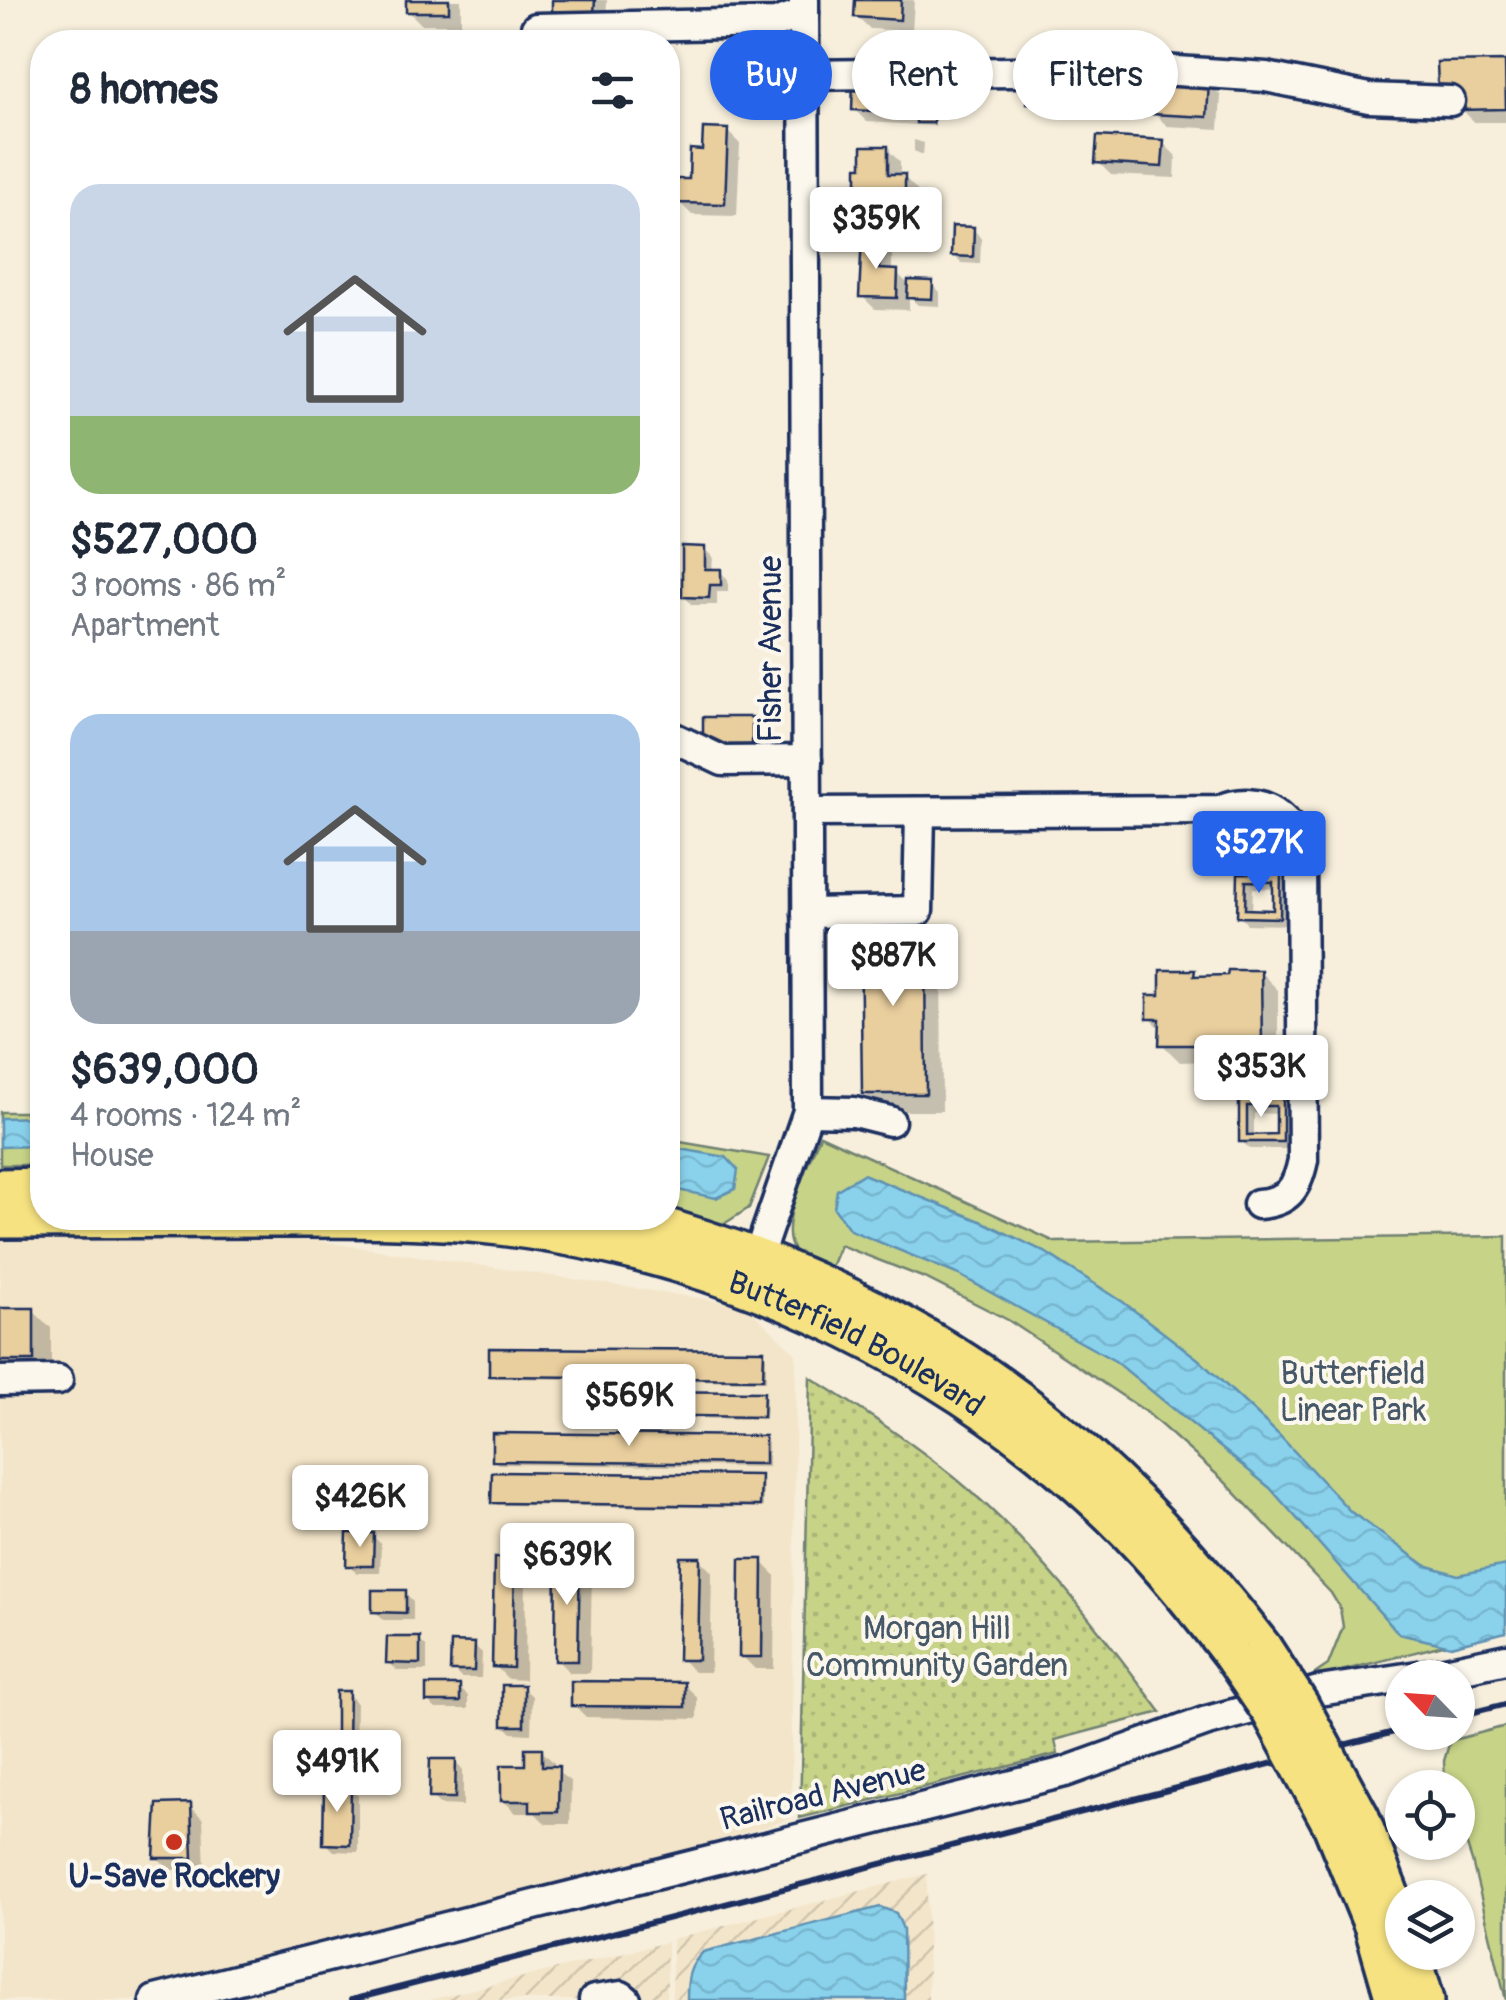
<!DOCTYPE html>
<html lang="en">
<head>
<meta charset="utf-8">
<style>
	:root { --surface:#fff; --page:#f2f2f3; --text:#1f2937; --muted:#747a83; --accent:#2563eb }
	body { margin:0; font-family:Pangolin,sans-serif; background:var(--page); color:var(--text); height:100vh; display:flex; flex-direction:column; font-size:38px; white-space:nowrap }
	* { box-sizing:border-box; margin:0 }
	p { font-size:32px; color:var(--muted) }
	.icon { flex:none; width:55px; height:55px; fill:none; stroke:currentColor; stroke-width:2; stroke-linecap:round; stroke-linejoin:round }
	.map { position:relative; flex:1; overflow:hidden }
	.sheet { position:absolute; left:30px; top:30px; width:650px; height:1200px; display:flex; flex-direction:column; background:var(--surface); border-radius:40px; box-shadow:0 2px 8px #0004 }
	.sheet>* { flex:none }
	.top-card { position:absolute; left:710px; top:30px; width:645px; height:90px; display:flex; gap:20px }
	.needle { width:65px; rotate:295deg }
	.tools { position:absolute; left:1385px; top:1660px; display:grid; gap:20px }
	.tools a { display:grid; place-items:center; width:90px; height:90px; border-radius:50%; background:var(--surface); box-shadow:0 2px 8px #0004; font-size:50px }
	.price { position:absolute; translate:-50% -85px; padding:0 22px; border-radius:10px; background:#fff; color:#222; font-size:32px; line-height:65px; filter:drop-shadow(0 2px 5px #0008) }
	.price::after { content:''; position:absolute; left:50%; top:60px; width:30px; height:22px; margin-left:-15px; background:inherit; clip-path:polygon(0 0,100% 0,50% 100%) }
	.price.active { background:var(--accent); color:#fff }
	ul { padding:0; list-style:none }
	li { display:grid; align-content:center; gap:20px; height:530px; padding:0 40px }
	li span { display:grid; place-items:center; height:310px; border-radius:30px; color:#555 }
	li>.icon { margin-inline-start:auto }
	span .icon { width:180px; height:180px; fill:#fffc; stroke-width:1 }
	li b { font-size:42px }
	h2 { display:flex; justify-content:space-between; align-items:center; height:120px; padding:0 40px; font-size:42px }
	.pill { padding:0 35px; border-radius:45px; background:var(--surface); box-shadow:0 2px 8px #0004; font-size:35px; line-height:90px }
	.pill.active { background:var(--accent); color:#fff }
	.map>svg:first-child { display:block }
	.built { fill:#f3e5c9 }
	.industrial { fill:url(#industrial-furrows) }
	.park { fill:#c7d387; stroke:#718172; stroke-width:2.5 }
	.garden { fill:url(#garden-dots); stroke:#718172; stroke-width:2.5 }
	.water { fill:url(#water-waves); stroke:#5e91b3; stroke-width:2.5 }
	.shadow { fill:#0003; fill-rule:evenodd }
	.building { fill:#e9ce9e; stroke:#1b2f5e; stroke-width:2.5; fill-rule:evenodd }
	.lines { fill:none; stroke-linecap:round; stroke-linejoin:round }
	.minor-casing { stroke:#1b2f5e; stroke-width:35 }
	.major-casing { stroke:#1b2f5e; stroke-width:42 }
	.minor { stroke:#fbf7ec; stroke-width:28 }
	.major { stroke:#f6e281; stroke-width:35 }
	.rail { stroke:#1b2f5e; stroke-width:6 }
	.major-bridge-casing { stroke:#1b2f5e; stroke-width:42; stroke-linecap:butt }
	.major-bridge { stroke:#f6e281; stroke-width:35 }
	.poi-dot { fill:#c8321e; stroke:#fbf7ec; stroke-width:4 }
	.labels { text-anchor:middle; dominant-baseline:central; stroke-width:8; stroke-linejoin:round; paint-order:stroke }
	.street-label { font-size:32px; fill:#1b2f5e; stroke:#fbf7ec }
	.park-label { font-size:32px; fill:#465868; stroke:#fbf7ec }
	.poi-label { font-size:32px; font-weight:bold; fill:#1b2f5e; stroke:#fbf7ec }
</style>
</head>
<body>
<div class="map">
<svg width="1506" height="2000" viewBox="0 0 1506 2000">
	<defs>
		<pattern id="industrial-furrows" width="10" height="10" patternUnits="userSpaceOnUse" patternTransform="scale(2.5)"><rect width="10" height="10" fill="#f3e5c9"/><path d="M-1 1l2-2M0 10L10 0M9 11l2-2" fill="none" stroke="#d0c5af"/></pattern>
		<pattern id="garden-dots" width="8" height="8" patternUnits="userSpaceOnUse" patternTransform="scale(2.5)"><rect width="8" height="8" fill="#c7d387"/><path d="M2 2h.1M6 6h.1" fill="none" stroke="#aab577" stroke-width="1.8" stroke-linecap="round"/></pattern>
		<pattern id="water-waves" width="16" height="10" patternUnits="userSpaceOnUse" patternTransform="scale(2.5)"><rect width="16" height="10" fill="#8ad2ec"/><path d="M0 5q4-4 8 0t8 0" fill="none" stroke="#76b5cd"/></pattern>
	</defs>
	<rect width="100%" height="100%" fill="#f7efdc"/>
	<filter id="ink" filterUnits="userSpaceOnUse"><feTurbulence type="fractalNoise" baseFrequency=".01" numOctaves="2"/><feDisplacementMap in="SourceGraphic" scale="20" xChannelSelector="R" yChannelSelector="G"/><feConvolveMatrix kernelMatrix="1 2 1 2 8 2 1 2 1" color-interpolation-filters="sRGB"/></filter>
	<g filter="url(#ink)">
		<polygon class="built" points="0,1227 318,1241 745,1305 796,1354 791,1819 377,1942 130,2000 0,2000"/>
		<g class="industrial">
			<polygon points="927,1874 928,2000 672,2000 672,1939"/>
			<polygon points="667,1942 667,2000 429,2000"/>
		</g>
		<g class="park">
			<rect x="0" y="1112" width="42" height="53"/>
			<path d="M820 1135 1055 1242 1506 1236V1629L1306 1680 1328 1665 1343 1627 1340 1608 1331 1593 1223 1480 1145 1411 1008 1320 927 1279 840 1245 831 1267C819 1263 803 1259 794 1250 776 1228 810 1161 820 1135Z"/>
			<polygon points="668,1140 769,1157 749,1208 724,1224 668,1209"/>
			<polygon points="1506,1726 1506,2000 1472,1861 1458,1818 1458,1788 1445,1787 1444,1761 1450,1741"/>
		</g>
		<path class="garden" d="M810 1377C860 1408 909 1440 954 1477 1035 1543 1099 1629 1161 1712L1055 1740 1058 1754 800 1818Z"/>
		<g class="water">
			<polygon points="42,1117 42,1146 0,1147 0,1118"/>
			<polygon points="668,1147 726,1157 738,1170 735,1189 716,1198 668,1188"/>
			<polygon points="863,1174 983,1222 1045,1252 1123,1302 1198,1359 1278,1434 1351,1512 1425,1565 1458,1575 1506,1565 1506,1632 1451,1646 1399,1634 1270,1488 1115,1361 959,1275 850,1230 834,1208 837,1190"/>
			<path d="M880 1907 896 1913 903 1929 904 2000H687C687 1979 688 1967 703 1952Z"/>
		</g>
		<g class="shadow">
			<polygon points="409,0 461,0 461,24 421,24 408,11"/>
			<polygon points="555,0 607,0 606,24 567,23 554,10"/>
			<polygon points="858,0 914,0 912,31 870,29 857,16"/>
			<polygon points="1504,63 1506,122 1474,122 1453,100 1440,65"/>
			<polygon points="1208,83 1221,96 1219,129 1167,126 1154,113"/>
			<polygon points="1074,84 1082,92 1081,113 1038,111 1029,102"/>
			<polygon points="914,87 927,100 927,107 935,111 935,126 867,122 854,109"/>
			<polygon points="727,131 740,144 737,216 692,215 679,202 704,152"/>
			<polygon points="914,140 924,143 923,155 914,151"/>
			<polygon points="1163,143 1176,156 1175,178 1111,175 1098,162"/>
			<polygon points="887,149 900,162 900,177 904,177 917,190 917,219 872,219 859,206"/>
			<polygon points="973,229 981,238 980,264 961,263 953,255"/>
			<polygon points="880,238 892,251 892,272 897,273 907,283 932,284 940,292 940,306 918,305 909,297 909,310 875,309 862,296"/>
			<polygon points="704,549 713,557 712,571 720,571 728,580 728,592 717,592 717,605 692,605 684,596"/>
			<polygon points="751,720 759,728 759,752 714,752 706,744"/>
			<path d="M1241 876H1280L1288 885 1287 925 1247 924 1239 916ZM1253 888 1276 889 1275 912H1252Z"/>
			<polygon points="923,927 941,945 942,1111 882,1111 864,1093"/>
			<polygon points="1260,972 1278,990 1278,1061 1212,1056 1211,1061 1180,1062 1162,1044 1162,1030 1150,1018 1162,998 1194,973 1199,978"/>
			<path d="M1242 1101H1282L1290 1109V1149H1250L1241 1141ZM1254 1113 1278 1114V1137H1254Z"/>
			<polygon points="0,1311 33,1311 51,1328 51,1377 0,1378"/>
			<polygon points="763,1353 766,1356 766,1381 495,1378 491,1374"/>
			<polygon points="762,1395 766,1398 765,1419 629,1418 625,1414"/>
			<polygon points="764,1439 768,1442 768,1467 498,1464 494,1460"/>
			<polygon points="760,1477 763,1480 763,1508 497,1505 494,1502"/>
			<polygon points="373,1536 381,1544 380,1573 357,1573 349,1565"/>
			<polygon points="579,1558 592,1571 590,1673 570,1673 557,1660"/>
			<polygon points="699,1559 712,1572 710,1672 694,1672 681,1659"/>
			<polygon points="514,1561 526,1574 525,1680 508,1679 495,1666"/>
			<polygon points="762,1562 775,1575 774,1669 755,1669 742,1656"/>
			<polygon points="405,1593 413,1601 413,1620 383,1620 375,1611"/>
			<polygon points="419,1640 427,1648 427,1671 397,1671 389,1662"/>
			<polygon points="474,1645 482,1653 481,1678 461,1678 453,1670"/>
			<polygon points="684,1684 697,1697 697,1719 586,1717 573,1704"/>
			<polygon points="459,1688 468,1696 468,1709 436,1709 428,1701"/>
			<polygon points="523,1688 532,1696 531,1734 512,1733 504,1725"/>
			<polygon points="348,1694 356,1702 355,1749 347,1749 338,1741"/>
			<polygon points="541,1750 554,1763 554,1769 571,1782 570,1824 546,1824 535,1813 516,1813 503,1800"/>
			<polygon points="455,1762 463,1770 463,1806 440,1805 432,1797"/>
			<polygon points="350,1788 358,1796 358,1852 334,1851 326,1843"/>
			<polygon points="190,1806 203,1819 205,1870 170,1870 157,1857"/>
		</g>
		<g class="building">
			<rect x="406" y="0" width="43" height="12"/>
			<polygon points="552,0 595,0 594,12 552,11"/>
			<polygon points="855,0 901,0 900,20 854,17"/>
			<polygon points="1505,61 1506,109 1459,110 1458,88 1438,88 1437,62"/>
			<polygon points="1153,78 1209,81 1207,117 1151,114"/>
			<polygon points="1028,79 1075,82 1074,106 1027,103"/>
			<polygon points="853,82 915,85 914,113 852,110"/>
			<rect x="916" y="105" width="17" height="18"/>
			<polygon points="703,128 728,129 725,204 676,203 677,179 689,179 690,149 702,150"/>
			<polygon points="1097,136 1164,140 1162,167 1095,163"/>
			<polygon points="862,146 888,146 888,174 905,174 905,207 857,207 857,167 862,167"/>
			<polygon points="952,226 974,227 973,257 951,256"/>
			<polygon points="862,235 881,235 879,269 898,270 897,298 859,297"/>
			<polygon points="908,280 933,281 932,299 907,298"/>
			<polygon points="682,546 705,547 705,569 721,569 721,585 710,585 709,598 682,597"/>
			<rect x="703" y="717" width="49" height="28"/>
			<path d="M1238 873 1281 874 1280 918 1237 917ZM1246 881 1273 882V910L1245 909Z"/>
			<polygon points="860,925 925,925 926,1094 862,1094"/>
			<polygon points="1160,970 1195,970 1194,976 1227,975 1228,970 1261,970 1262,1044 1195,1039 1195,1045 1159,1045 1160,1019 1147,1019 1147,995 1160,995"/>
			<path d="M1239 1098H1283V1142H1239ZM1247 1106H1276V1134L1247 1135Z"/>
			<rect x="0" y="1308" width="34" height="53"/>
			<polygon points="489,1348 764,1350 763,1379 489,1376"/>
			<polygon points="623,1391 764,1392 763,1417 623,1415"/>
			<polygon points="492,1433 765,1436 765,1464 492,1461"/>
			<polygon points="492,1472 761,1475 760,1506 491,1503"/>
			<polygon points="347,1533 374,1533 373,1566 346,1566"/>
			<polygon points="556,1555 580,1555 578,1661 555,1661"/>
			<polygon points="680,1557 700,1557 698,1660 678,1660"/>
			<polygon points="494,1558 515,1558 513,1668 492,1667"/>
			<polygon points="740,1559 763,1559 762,1657 739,1657"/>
			<polygon points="372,1590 406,1590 406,1613 372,1612"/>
			<polygon points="387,1637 420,1637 420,1664 386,1663"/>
			<polygon points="451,1642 475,1643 474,1671 450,1671"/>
			<polygon points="571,1681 685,1682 685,1707 571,1706"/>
			<rect x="426" y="1685" width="34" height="17"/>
			<rect x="502" y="1685" width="22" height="41"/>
			<polygon points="336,1691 349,1691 348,1742 336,1742"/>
			<polygon points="525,1748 542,1748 542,1766 559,1766 558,1812 530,1812 530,1801 501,1801 501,1765 525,1765"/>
			<polygon points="430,1759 456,1759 455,1798 429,1798"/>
			<polygon points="324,1785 351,1785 350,1845 323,1844"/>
			<polygon points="191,1803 193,1858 154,1858 157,1804"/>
		</g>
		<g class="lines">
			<defs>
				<g id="minor">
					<polyline points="536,28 776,23 804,13"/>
					<polyline points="803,75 1162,70 1266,77 1369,98 1450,101"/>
					<polyline points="668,735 723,761 807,760"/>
					<path d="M807 812 1220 810C1261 792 1296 817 1301 859L1303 1160C1297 1189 1288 1202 1258 1204"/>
					<polyline points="807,913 918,911 920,813"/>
					<polyline points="808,1111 854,1112 890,1121"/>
					<polyline points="751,1277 808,1111 804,0"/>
					<polyline points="0,1381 58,1380"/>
					<polyline points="155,2000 1065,1772 1207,1721 1319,1691 1445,1672 1506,1659"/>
					<polyline points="594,2000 621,1996 626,2000"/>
				</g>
				<g id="major">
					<polyline points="0,1187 42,1186"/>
					<path d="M635 1218C907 1291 1093 1424 1263 1647"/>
					<path id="s1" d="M0 1220C91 1220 182 1220 273 1219 349 1219 425 1218 500 1227 717 1253 929 1349 1091 1497 1143 1544 1188 1599 1231 1655"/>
					<polyline points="1361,1817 1402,1924"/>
					<polyline points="1331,1825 1373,1928 1394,2000"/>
					<polyline points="1412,1952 1426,2000"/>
				</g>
			</defs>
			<use href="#minor" class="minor-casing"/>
			<use href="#major" class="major-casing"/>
			<use href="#minor" class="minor"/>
			<use href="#major" class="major"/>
			<g class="rail">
				<polyline points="1458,1716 1506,1704"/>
				<polyline points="351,2000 1402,1730"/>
			</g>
			<defs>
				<g id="major-bridge">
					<polyline points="1263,1647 1300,1704 1361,1817"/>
					<polyline points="1231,1655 1270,1712 1331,1825"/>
				</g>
			</defs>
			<use href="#major-bridge" class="major-bridge-casing"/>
			<use href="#major-bridge" class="major-bridge"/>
		</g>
	</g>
	<circle class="poi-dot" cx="174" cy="1842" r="10"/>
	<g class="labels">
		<g class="street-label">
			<text transform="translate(771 649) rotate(-90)">Fisher Avenue</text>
			<text stroke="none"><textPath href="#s1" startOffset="878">Butterfield Boulevard</textPath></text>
			<text transform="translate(823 1795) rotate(-14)">Railroad Avenue</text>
		</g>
		<g class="park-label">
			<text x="1353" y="1374">Butterfield<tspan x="1353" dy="37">Linear Park</tspan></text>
			<text x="937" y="1629">Morgan Hill<tspan x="937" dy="37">Community Garden</tspan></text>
		</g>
		<g class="poi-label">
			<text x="174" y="1877">U-Save Rockery</text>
		</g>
	</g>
</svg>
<div class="tools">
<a><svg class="needle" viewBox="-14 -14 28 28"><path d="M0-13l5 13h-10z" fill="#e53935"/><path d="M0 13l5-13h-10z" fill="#747a83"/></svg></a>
<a><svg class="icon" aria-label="locate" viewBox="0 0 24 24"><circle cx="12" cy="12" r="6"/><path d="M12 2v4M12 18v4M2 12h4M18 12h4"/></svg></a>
<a><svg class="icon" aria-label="layers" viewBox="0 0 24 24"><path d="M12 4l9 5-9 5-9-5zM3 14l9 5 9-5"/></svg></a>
</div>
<b class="price" style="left:876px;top:272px">$359K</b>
<b class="price active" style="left:1259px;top:896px">$527K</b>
<b class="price" style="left:893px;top:1009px">$887K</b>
<b class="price" style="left:1261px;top:1120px">$353K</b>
<b class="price" style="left:629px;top:1449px">$569K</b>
<b class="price" style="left:360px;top:1550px">$426K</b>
<b class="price" style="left:567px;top:1608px">$639K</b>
<b class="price" style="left:337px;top:1815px">$491K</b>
<div class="top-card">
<a class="pill active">Buy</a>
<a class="pill">Rent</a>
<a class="pill">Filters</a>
</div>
<section class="sheet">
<h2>8 homes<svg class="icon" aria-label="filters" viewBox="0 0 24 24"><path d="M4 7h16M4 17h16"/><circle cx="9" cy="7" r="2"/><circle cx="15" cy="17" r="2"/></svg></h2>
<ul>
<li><span style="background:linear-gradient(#c9d6e8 75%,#8fb573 0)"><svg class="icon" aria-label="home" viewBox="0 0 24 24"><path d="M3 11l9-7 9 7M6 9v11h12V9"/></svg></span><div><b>$527,000</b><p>3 rooms · 86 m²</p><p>Apartment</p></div></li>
<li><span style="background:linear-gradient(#a9c7e8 70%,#9aa5b1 0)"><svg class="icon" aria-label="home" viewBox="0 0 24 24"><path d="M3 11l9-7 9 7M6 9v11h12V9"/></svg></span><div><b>$639,000</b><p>4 rooms · 124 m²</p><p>House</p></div></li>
</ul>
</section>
</div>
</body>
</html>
